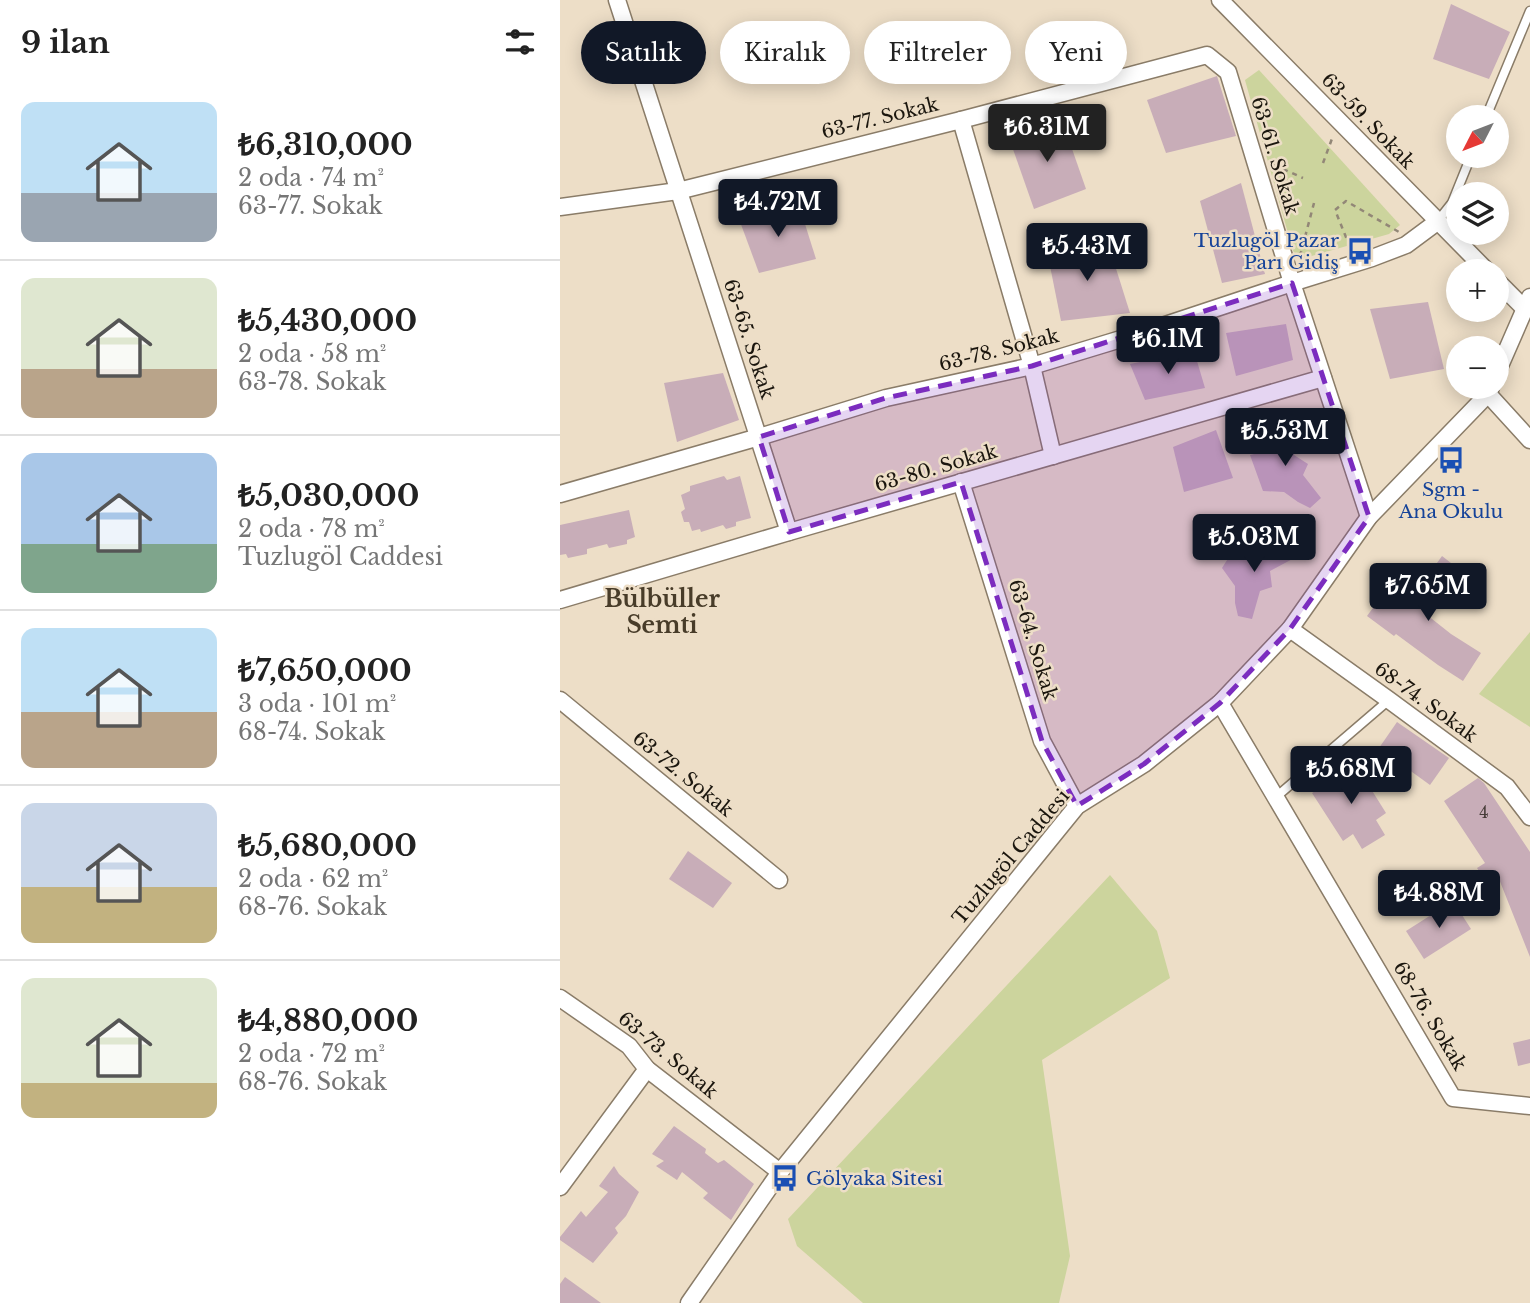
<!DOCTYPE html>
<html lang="tr">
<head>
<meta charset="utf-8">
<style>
	:root { --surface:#fff; --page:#f2f2f2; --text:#222; --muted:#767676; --line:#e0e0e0; --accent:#111827 }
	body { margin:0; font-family:"Libre Baskerville",serif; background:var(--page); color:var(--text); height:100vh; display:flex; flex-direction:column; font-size:26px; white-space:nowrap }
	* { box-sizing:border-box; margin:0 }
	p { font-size:23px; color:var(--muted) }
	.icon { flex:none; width:38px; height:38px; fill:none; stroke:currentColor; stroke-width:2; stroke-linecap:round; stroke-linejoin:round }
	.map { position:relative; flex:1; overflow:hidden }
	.side { display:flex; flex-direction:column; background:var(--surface); width:560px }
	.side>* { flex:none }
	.guide { position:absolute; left:21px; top:21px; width:665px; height:63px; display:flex; gap:14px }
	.needle { width:46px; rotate:228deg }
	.fabs { position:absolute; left:886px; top:105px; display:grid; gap:14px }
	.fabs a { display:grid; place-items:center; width:63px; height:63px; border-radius:50%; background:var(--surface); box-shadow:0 4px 18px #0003; font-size:35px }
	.price { position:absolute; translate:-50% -60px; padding:0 16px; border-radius:7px; background:var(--accent); color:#fff; font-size:23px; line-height:46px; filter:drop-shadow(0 2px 4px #0008) }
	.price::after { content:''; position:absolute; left:50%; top:42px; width:21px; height:16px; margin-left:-10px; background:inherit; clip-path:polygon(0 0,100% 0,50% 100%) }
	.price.selected { background:#222; color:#fff }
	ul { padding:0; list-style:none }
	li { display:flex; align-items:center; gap:21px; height:175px; padding:0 21px }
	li+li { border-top:2px solid var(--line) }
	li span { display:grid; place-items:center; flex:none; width:196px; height:140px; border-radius:14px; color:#555 }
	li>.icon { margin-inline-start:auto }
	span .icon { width:84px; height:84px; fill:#fffc; stroke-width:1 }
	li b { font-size:30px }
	h2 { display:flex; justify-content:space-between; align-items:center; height:84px; padding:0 21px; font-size:30px }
	.pill { padding:0 24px; border-radius:32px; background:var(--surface); box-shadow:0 4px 18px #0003; font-size:24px; line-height:63px }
	.pill.selected { background:var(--accent); color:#fff }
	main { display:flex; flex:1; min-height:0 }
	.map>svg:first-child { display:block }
	.green { fill:#ccd49d }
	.building { fill:#c8adb8 }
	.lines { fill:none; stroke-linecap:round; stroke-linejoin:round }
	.service-casing { stroke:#8a7c68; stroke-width:11 }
	.minor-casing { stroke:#8a7c68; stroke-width:19 }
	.path { stroke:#928777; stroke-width:2.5; stroke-dasharray:5 5; stroke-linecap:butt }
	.service { stroke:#fff; stroke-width:8 }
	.minor { stroke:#fff; stroke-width:16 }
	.marked { fill:#7b2cbf; fill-opacity:0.2; stroke:#7b2cbf; stroke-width:5; stroke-dasharray:14 9; stroke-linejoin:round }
	.labels { text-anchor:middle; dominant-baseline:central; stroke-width:5; stroke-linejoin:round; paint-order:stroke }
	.number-label { font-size:16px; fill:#463c38 }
	.street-label { font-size:19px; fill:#1b160e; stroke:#eddec7 }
	.transit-label { font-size:19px; fill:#164399; stroke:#eddec7; text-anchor:end }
	.quarter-label { font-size:23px; font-weight:bold; fill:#483c29; stroke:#eddec7 }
</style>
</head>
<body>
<main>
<section class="side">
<h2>9 ilan<svg class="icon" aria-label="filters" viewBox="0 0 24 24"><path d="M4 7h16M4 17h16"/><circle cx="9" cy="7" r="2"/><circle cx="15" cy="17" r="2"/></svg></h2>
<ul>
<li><span style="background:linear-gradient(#bfe0f5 65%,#9aa5b1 0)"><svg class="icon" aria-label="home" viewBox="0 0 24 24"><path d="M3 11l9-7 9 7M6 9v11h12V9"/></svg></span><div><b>₺6,310,000</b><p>2 oda · 74 m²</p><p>63-77. Sokak</p></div></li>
<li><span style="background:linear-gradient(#dfe7d0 65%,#b9a48a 0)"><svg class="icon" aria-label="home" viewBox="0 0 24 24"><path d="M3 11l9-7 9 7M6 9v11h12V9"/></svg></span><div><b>₺5,430,000</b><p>2 oda · 58 m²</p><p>63-78. Sokak</p></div></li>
<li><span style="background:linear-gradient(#a9c7e8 65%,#7fa58c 0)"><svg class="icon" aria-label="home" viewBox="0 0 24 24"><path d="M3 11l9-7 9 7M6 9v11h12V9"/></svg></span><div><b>₺5,030,000</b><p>2 oda · 78 m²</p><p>Tuzlugöl Caddesi</p></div></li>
<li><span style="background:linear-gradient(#bfe0f5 60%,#b9a48a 0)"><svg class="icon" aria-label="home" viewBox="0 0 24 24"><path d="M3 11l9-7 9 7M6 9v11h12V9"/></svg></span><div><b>₺7,650,000</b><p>3 oda · 101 m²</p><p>68-74. Sokak</p></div></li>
<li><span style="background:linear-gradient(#c9d6e8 60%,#c2b280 0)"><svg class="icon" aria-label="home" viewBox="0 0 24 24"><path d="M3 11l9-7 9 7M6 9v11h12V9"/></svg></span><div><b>₺5,680,000</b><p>2 oda · 62 m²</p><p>68-76. Sokak</p></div></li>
<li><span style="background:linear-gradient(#dfe7d0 75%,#c2b280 0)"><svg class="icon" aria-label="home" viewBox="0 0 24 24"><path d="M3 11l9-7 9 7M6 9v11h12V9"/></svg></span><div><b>₺4,880,000</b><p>2 oda · 72 m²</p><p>68-76. Sokak</p></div></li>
</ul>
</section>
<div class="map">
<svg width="970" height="1303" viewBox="0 0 970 1303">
	<rect width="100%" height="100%" fill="#eddec7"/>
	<g class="green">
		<polygon points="699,70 840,225 829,234 741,259 733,251 685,80"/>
		<polygon points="970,632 970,727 919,694"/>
		<polygon points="550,875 597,931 610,978 482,1060 510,1256 499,1303 303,1303 237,1246 228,1219"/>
	</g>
	<g class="building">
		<polygon points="891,4 950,32 929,79 873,59"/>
		<polygon points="657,76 676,136 606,153 587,100"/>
		<polygon points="503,123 526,189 474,209 448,135"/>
		<polygon points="681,183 705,274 662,283 640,201"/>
		<polygon points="239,205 256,259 199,273 179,219"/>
		<polygon points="547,240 570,313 501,321 488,256"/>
		<polygon points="868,302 884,369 830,379 810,309"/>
		<polygon points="726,324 733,360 676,376 666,333"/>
		<polygon points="634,351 645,388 585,400 570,364"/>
		<polygon points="163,373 179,420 117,442 104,383"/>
		<polygon points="719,421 738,423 734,455 748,464 743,475 761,498 750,508 738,502 724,492 703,491 690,455 714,449"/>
		<polygon points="656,430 673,478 624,492 613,447"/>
		<polygon points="164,476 167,480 180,476 191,518 176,522 176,526 166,529 163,525 141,532 140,529 132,531 129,522 124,522 121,512 125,509 121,495 130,491 130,486"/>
		<polygon points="69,510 75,537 67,540 67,544 49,548 47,544 27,549 27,554 8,558 6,554 0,555 0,525"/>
		<polygon points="729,539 738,556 710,571 712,587 700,591 692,619 678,616 675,603 675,586 662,568 679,541 696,558"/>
		<polygon points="882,556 900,570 867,615 891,634 921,653 903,681 878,665 836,634 834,636 807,616 824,593 844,609"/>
		<polygon points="837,722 889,758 870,785 819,748"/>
		<polygon points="796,765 826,813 816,820 825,835 802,849 793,834 783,841 752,793 762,787 759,781 782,767 785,772"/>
		<polygon points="918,778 924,783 970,852 970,957 939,879 929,886 917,868 925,863 884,801"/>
		<polygon points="128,851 172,883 153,908 109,879"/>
		<polygon points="893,901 911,929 864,959 846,931"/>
		<polygon points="970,1039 970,1063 958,1066 953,1043"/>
		<polygon points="114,1126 146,1149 145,1153 158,1163 164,1160 194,1184 171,1220 143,1198 148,1193 122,1172 117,1180 96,1166 104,1161 92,1154"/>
		<polygon points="54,1166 59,1174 79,1192 66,1216 55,1228 58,1233 33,1263 0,1240 0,1237 21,1211 26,1217 48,1192 39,1186"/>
		<polygon points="5,1277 41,1303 0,1303 0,1284"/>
	</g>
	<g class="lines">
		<defs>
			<g id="service">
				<polyline points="926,117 970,11"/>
				<polyline points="877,222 892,203 911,156"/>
				<polyline points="716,797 829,700"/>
			</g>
			<g id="minor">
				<polyline points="57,0 229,532"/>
				<polyline points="660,0 927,271"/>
				<polyline points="401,120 472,366 493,456"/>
				<polyline points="0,207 118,191 401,120 647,55 668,72 732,283 809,517"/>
				<polyline points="936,280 965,309"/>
				<polyline points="936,375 970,297"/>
				<polyline points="928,394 970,440"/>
				<polyline points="401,482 482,741 517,806"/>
				<polyline points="0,494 199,437 326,398 472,366 584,332 732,283 812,258 846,245 877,222"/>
				<polyline points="0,600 229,532 763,378"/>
				<polyline points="730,629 829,700 947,787 970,817"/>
				<polyline points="0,700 219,880"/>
				<polyline points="660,703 893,1098 970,1106"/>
				<polyline points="0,998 69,1046 87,1069 220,1172"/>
				<polyline points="0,1187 87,1069"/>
				<polyline points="129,1303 220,1172 517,806 584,764 660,703 730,629 809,517 928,394 931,387"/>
			</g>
		</defs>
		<use href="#service" class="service-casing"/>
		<use href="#minor" class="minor-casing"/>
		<g class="path">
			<polyline points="763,163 773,136"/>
			<polyline points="714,165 743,178"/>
			<polyline points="790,247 775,210 786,201 839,232"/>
			<polyline points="740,256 754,203"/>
		</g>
		<use href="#service" class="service"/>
		<use href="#minor" class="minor"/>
	</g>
	<path class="marked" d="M732 283 809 517 730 629 660 703 584 764 517 806 482 741 401 482 229 532 199 437 326 398 472 366Z"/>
	<defs>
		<symbol id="bus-bare" viewBox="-9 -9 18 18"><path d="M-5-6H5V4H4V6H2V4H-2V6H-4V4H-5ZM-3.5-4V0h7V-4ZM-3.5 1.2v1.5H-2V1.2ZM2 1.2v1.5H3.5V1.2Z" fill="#1a4fb4" stroke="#eddec7" stroke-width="2.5" paint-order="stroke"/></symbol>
	</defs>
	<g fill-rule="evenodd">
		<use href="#bus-bare" x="781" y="232" width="38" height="38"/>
		<use href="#bus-bare" x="872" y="441" width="38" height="38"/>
		<use href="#bus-bare" x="206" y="1159" width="38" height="38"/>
	</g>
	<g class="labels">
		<g class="number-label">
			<text x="924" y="812">4</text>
		</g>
		<g class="street-label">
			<text transform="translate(320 118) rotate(-14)">63-77. Sokak</text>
			<text transform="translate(808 121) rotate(46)">63-59. Sokak</text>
			<text transform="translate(715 156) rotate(73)">63-61. Sokak</text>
			<text transform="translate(189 339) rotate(72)">63-65. Sokak</text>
			<text transform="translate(439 350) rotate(-14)">63-78. Sokak</text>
			<text transform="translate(376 468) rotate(-16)">63-80. Sokak</text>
			<text transform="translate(473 640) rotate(73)">63-64. Sokak</text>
			<text transform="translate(866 702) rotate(36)">68-74. Sokak</text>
			<text transform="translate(123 774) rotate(39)">63-72. Sokak</text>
			<text transform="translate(451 857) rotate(-50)">Tuzlugöl Caddesi</text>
			<text transform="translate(870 1016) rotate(59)">68-76. Sokak</text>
			<text transform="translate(108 1055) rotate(40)">63-73. Sokak</text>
		</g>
		<g class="transit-label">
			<text x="779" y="240">Tuzlugöl Pazar<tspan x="779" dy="22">Parı Gidiş</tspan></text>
			<text x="891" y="489" text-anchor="middle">Sgm -<tspan x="891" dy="22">Ana Okulu</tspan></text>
			<text x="246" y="1178" text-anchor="start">Gölyaka Sitesi</text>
		</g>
		<g class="quarter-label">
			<text x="102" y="599">Bülbüller<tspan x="102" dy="26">Semti</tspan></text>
		</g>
	</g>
</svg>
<div class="fabs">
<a><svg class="needle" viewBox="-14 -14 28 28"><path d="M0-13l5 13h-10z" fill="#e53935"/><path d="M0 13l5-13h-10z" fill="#767676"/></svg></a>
<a><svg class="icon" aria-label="layers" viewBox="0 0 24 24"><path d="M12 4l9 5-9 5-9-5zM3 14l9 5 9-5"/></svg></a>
<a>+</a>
<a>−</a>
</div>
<b class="price selected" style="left:487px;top:164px">₺6.31M</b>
<b class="price" style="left:218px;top:239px">₺4.72M</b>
<b class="price" style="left:527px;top:283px">₺5.43M</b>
<b class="price" style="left:608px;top:376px">₺6.1M</b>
<b class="price" style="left:725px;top:468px">₺5.53M</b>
<b class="price" style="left:694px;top:574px">₺5.03M</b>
<b class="price" style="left:868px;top:623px">₺7.65M</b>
<b class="price" style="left:791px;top:806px">₺5.68M</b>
<b class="price" style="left:879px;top:930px">₺4.88M</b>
<div class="guide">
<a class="pill selected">Satılık</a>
<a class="pill">Kiralık</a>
<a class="pill">Filtreler</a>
<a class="pill">Yeni</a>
</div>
</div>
</main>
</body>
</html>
